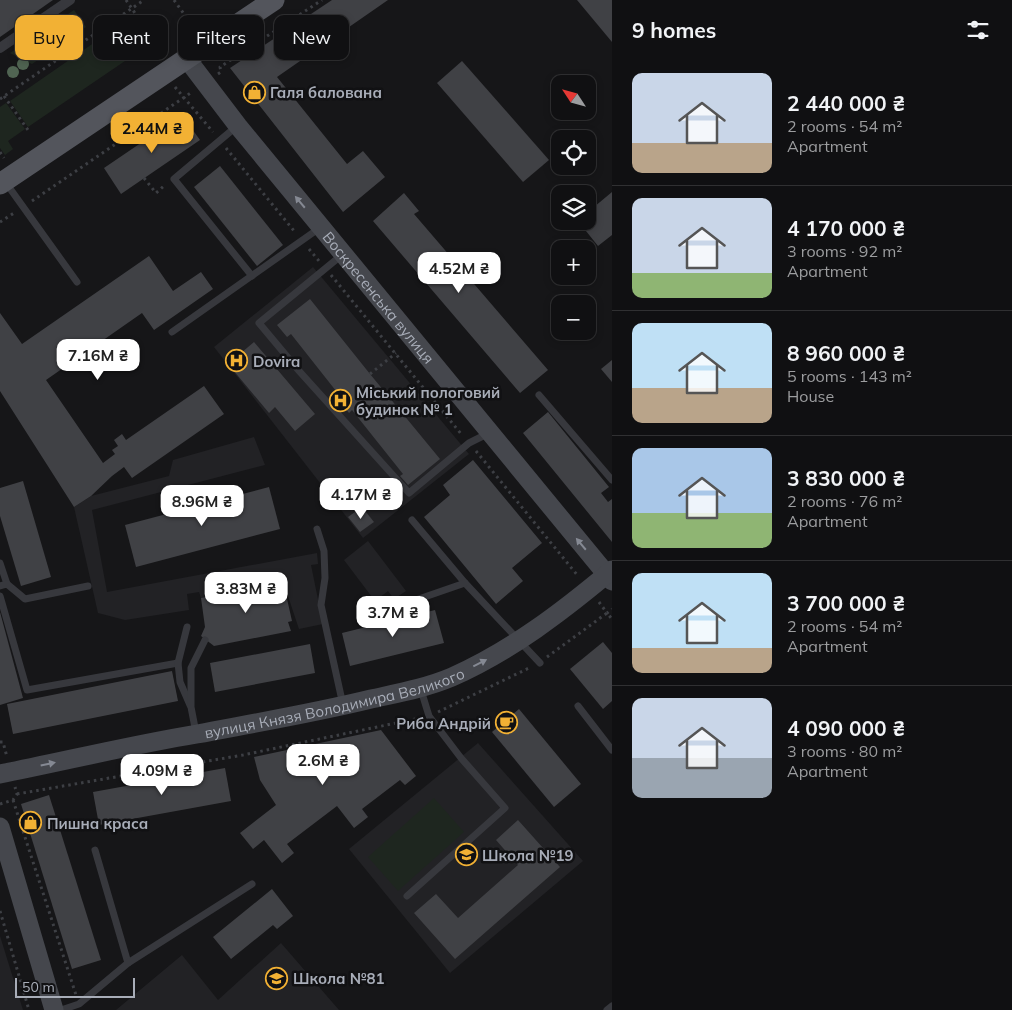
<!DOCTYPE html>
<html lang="en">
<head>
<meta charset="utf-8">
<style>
	:root { --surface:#101012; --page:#1e1e20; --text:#f1f3f6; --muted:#9c9d9f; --line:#303032; --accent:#f2b134 }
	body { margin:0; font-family:Mulish,sans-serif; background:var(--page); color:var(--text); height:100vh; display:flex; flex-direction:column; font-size:19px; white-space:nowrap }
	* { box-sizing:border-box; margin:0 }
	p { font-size:16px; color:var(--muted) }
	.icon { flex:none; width:28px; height:28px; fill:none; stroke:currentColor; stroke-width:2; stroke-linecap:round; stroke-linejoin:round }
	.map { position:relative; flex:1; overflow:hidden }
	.sheet { display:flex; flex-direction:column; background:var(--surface); width:400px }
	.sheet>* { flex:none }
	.top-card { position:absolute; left:15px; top:15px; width:475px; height:45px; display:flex; gap:10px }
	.needle { width:32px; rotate:306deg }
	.tools { position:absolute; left:551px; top:75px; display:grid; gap:10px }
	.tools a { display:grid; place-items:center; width:45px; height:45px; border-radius:10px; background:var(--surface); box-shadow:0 2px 8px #0003,0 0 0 1px var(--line); font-size:25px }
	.scale { position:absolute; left:15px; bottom:12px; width:120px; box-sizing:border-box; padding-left:5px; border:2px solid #a8adb8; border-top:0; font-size:14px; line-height:18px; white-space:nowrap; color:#a8adb8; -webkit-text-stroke:4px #111113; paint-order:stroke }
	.price { position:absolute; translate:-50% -42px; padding:0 11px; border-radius:10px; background:#fff; color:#222; font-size:16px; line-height:32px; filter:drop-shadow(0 1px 2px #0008) }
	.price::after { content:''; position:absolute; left:50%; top:30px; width:15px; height:11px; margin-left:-8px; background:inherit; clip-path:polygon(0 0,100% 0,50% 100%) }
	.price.on { background:var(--accent); color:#111 }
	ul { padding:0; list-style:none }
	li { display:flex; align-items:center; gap:15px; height:125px; padding:0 20px }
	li+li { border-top:1px solid var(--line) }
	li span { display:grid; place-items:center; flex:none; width:140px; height:100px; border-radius:10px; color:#555 }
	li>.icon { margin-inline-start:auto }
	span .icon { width:60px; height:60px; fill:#fffc; stroke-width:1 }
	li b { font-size:21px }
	h2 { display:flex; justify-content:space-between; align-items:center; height:60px; padding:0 20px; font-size:21px }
	.chip { padding:0 18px; border-radius:10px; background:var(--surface); box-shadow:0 2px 8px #0003,0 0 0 1px var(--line); font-size:18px; line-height:45px }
	.chip.on { background:var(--accent); color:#111 }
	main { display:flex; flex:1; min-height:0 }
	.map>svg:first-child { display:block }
	.built { fill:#222225 }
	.green { fill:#1e261f }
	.building { fill:#404145 }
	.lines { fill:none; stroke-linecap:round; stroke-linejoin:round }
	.path { stroke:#3d3f44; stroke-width:3; stroke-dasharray:2.5 4; stroke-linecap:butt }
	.service { stroke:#37383d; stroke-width:7 }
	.pedestrian { stroke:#37383d; stroke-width:10 }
	.secondary { stroke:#45474d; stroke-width:19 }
	.primary { stroke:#53555c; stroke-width:21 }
	.tree { fill:#506452 }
	.oneway { fill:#858993 }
	.labels { text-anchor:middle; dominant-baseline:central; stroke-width:5; stroke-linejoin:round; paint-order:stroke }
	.poi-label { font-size:15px; font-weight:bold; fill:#a8adb8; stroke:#111113; text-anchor:start }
	.street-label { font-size:15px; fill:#a8adb8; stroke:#111113 }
</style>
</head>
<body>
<main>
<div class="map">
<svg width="612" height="1010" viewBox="0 0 612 1010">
	<rect width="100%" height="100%" fill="#161618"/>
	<g class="built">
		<polygon points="313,267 469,454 363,538 214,347"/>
		<polygon points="254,437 265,465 92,510 107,592 317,553 318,564 311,565 323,624 299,629 283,581 201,598 199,592 187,594 189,610 125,620 98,613 74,507 91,496 169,476 173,460"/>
		<polygon points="368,541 406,591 394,599 388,591 375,601 344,560"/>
		<polygon points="478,743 583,861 450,973 349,849"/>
		<polygon points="0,936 23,1010 0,1010"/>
		<polygon points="281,943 339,1010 116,1010 182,955 218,1000"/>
	</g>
	<g class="green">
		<polygon points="74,10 86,27 32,64 10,53"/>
		<polygon points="128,22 144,48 28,127 10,101 98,40 102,40"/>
		<polygon points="6,103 25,129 8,141 13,149 5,155 0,148 0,107"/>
		<polygon points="434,798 464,832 398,891 368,857"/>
	</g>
	<g class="building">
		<polygon points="0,0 53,0 0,37"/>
		<polygon points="332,0 388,0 277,77 347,164 363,151 385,177 343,212 230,68"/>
		<polygon points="577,0 612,0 612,42"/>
		<polygon points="462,61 549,160 523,182 437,83"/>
		<polygon points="182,115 200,140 121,194 104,168"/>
		<polygon points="220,166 283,245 257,266 194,187"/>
		<polygon points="612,192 612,235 598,246 578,221 588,221 588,212"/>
		<polygon points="404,193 419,211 414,214 548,370 520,393 373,221"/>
		<polygon points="149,256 173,291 201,272 213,289 154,330 142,313 46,380 103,463 115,454 112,450 118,446 114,440 122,434 126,440 204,386 224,414 132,478 124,467 112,476 91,496 74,507 0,391 0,313 22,344"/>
		<polygon points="310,299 370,374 440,459 408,485 400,476 403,474 352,410 349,413 337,398 340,396 291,334 287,337 277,325"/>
		<polygon points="254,342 315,414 295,431 275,407 269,413 228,364"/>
		<polygon points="612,360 612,382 601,369"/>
		<polygon points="548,412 609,487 601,493 608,502 612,499 612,542 523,433"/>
		<polygon points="473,460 542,543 512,568 523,581 496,604 424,517 450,495 443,485"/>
		<polygon points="23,481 51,577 21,586 0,516 0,488"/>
		<polygon points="269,487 280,529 136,567 125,525"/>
		<polygon points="362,507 374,522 360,532 348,517"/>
		<polygon points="283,581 292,621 288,622 291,631 214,646 201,636 205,627 201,598"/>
		<polygon points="435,610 444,643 350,666 342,633"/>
		<polygon points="0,612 23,698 0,705"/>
		<polygon points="603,642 612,653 612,701 603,709 570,669"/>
		<polygon points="310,644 315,673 215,692 210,663"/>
		<polygon points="172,671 178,701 13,734 7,704"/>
		<polygon points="519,709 581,784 554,807 492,732"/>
		<polygon points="381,730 416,776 405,785 400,780 362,809 368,817 354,828 337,806 287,844 294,853 282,863 264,840 253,849 240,833 276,805 260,780 254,757"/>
		<polygon points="225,768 231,801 99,825 93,792"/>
		<polygon points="49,795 101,960 72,969 21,804"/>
		<polygon points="518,820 560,867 455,959 414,913 436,894 458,918 518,865 496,840"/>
		<polygon points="272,889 293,916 277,929 273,925 231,959 213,937"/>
	</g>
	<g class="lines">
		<g class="path">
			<polyline points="126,0 150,35 151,51 156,59"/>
			<polyline points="174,0 197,32"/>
			<polyline points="218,74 221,72 220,67 322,0"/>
			<polyline points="175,87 213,132"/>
			<polyline points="4,96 28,130"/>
			<polyline points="0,99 144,0"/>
			<polyline points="226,148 295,232"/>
			<polyline points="0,152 4,158"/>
			<polyline points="144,178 156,193 165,185"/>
			<polyline points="32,201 192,92"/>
			<polyline points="0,222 14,213"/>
			<polyline points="309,249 319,261"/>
			<polyline points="331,275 462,435"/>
			<polyline points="370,374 396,353"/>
			<polyline points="476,451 578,576"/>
			<polyline points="599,602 607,613 612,609"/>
			<polyline points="547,657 607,613 612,619"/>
			<polyline points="438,712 531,667"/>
			<polyline points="0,742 3,742 7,757"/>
			<polyline points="17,794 243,755 420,718"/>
			<polyline points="13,800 76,995"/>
			<polyline points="0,804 13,800 17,794 15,787"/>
			<polyline points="0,911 29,1010"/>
		</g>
		<g class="service">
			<polyline points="237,126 174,179 252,276"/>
			<polyline points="6,183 77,282"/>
			<polyline points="343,254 259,323 300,372 409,493 469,443 489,433"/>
			<polyline points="172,332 321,227"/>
			<polyline points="539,395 612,480"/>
			<polyline points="412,520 465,583 540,663"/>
			<polyline points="317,529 324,551 325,578 321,605 343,705"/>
			<polyline points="0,563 7,584"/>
			<polyline points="0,586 7,584 25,599 88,586"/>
			<polyline points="0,596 27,690 178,663"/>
			<polyline points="384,611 465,583"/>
			<polyline points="187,627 178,663 180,682 190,705"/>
			<polyline points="578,706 612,750"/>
			<polyline points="196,733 191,707 191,668 205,640"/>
			<polyline points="95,850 128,963"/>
			<polyline points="407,896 505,808 461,758 429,716 421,690"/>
			<polyline points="61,1010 79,1004 128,963 252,884"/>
			<polyline points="607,1010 612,1006"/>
		</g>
		<polyline class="pedestrian" points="0,48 70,0"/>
		<g class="secondary">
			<path id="s1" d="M187 59 238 126 612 581"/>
			<path id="s2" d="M0 774C65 761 131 745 197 734 255 723 314 713 371 699 398 693 426 688 452 677 511 651 563 611 612 570"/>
			<polyline points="0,827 54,1010"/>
		</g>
		<polyline class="primary" points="0,184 274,0"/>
	</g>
	<g class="tree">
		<circle cx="23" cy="64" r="6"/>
		<circle cx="13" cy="72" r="6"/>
	</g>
	<defs><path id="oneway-solid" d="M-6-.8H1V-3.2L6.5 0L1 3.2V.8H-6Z" transform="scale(1.25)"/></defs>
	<g class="oneway">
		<use href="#oneway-solid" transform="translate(300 202) rotate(-130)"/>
		<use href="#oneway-solid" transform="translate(581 544) rotate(-130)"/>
		<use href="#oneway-solid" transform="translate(480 663) rotate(-27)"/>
		<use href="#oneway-solid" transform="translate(48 764) rotate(-12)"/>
	</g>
	<defs>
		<symbol id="shop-ring" viewBox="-11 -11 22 22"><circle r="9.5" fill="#111113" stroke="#f2b134" stroke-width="1.5"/><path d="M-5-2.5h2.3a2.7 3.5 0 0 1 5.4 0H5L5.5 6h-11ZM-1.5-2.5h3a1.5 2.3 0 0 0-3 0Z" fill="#f2b134"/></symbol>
		<symbol id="hospital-ring" viewBox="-11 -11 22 22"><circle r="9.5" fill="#111113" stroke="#f2b134" stroke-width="1.5"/><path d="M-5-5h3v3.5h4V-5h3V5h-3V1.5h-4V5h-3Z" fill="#f2b134"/></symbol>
		<symbol id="cafe-ring" viewBox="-11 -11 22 22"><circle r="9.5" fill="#111113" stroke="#f2b134" stroke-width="1.5"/><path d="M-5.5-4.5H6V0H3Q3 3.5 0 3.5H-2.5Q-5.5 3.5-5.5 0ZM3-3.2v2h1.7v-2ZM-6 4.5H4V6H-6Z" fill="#f2b134"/></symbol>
		<symbol id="school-ring" viewBox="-11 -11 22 22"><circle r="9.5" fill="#111113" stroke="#f2b134" stroke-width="1.5"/><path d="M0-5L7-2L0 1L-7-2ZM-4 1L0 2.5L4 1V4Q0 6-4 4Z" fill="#f2b134"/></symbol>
	</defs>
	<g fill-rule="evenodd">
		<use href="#shop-ring" x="242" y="80" width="25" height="25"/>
		<use href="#hospital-ring" x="224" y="348" width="25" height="25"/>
		<use href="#hospital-ring" x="328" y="388" width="25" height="25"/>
		<use href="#cafe-ring" x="494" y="710" width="25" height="25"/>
		<use href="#shop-ring" x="18" y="810" width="25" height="25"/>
		<use href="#school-ring" x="454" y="842" width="25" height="25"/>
		<use href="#school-ring" x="264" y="966" width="25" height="25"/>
	</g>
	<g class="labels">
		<g class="poi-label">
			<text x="270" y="92">Галя балована</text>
			<text x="253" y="361">Dovira</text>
			<text x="356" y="392">Міський пологовий<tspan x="356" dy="17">будинок № 1</tspan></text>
			<text x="491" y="723" text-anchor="end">Риба Андрій</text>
			<text x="47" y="823">Пишна краса</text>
			<text x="482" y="855">Школа №19</text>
			<text x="293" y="978">Школа №81</text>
		</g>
		<g class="street-label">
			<text stroke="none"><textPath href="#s1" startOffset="306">Воскресенська вулиця</textPath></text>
			<text stroke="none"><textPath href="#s2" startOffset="342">вулиця Князя Володимира Великого</textPath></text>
		</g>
	</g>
</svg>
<div class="tools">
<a><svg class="needle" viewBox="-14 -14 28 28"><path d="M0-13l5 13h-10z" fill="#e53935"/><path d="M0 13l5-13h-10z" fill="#9c9d9f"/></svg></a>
<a><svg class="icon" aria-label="locate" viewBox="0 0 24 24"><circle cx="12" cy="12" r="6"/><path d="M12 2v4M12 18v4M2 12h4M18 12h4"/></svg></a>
<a><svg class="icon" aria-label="layers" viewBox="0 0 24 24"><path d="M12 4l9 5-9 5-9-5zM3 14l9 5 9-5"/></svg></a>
<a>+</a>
<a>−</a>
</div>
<div class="scale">50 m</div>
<b class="price on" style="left:152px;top:154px">2.44M ₴</b>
<b class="price" style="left:459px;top:294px">4.52M ₴</b>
<b class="price" style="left:98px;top:381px">7.16M ₴</b>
<b class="price" style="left:361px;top:520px">4.17M ₴</b>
<b class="price" style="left:202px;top:527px">8.96M ₴</b>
<b class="price" style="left:246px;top:614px">3.83M ₴</b>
<b class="price" style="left:393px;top:638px">3.7M ₴</b>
<b class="price" style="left:323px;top:786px">2.6M ₴</b>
<b class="price" style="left:162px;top:796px">4.09M ₴</b>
<div class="top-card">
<a class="chip on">Buy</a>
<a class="chip">Rent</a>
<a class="chip">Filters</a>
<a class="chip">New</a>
</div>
</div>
<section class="sheet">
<h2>9 homes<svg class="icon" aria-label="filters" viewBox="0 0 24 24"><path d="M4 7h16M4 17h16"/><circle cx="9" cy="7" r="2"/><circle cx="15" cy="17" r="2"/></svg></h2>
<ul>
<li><span style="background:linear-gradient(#c9d6e8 70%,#b9a48a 0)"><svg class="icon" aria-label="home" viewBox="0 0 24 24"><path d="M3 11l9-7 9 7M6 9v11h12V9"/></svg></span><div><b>2 440 000 ₴</b><p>2 rooms · 54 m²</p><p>Apartment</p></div></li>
<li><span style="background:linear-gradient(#c9d6e8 75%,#8fb573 0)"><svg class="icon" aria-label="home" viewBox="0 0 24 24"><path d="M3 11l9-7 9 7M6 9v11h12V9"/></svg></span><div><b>4 170 000 ₴</b><p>3 rooms · 92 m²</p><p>Apartment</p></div></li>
<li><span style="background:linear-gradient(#bfe0f5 65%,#b9a48a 0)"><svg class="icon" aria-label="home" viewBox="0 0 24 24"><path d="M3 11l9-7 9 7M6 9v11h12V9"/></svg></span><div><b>8 960 000 ₴</b><p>5 rooms · 143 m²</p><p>House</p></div></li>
<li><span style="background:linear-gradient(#a9c7e8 65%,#8fb573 0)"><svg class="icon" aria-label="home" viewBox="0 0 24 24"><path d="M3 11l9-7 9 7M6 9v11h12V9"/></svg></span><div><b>3 830 000 ₴</b><p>2 rooms · 76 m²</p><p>Apartment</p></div></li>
<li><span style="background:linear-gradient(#bfe0f5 75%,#b9a48a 0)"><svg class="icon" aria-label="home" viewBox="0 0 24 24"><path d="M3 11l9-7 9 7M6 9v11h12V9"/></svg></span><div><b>3 700 000 ₴</b><p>2 rooms · 54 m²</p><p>Apartment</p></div></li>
<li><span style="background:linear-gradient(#c9d6e8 60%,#9aa5b1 0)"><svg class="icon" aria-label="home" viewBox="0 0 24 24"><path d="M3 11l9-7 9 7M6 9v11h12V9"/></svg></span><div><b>4 090 000 ₴</b><p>3 rooms · 80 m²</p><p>Apartment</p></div></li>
</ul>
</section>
</main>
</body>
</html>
